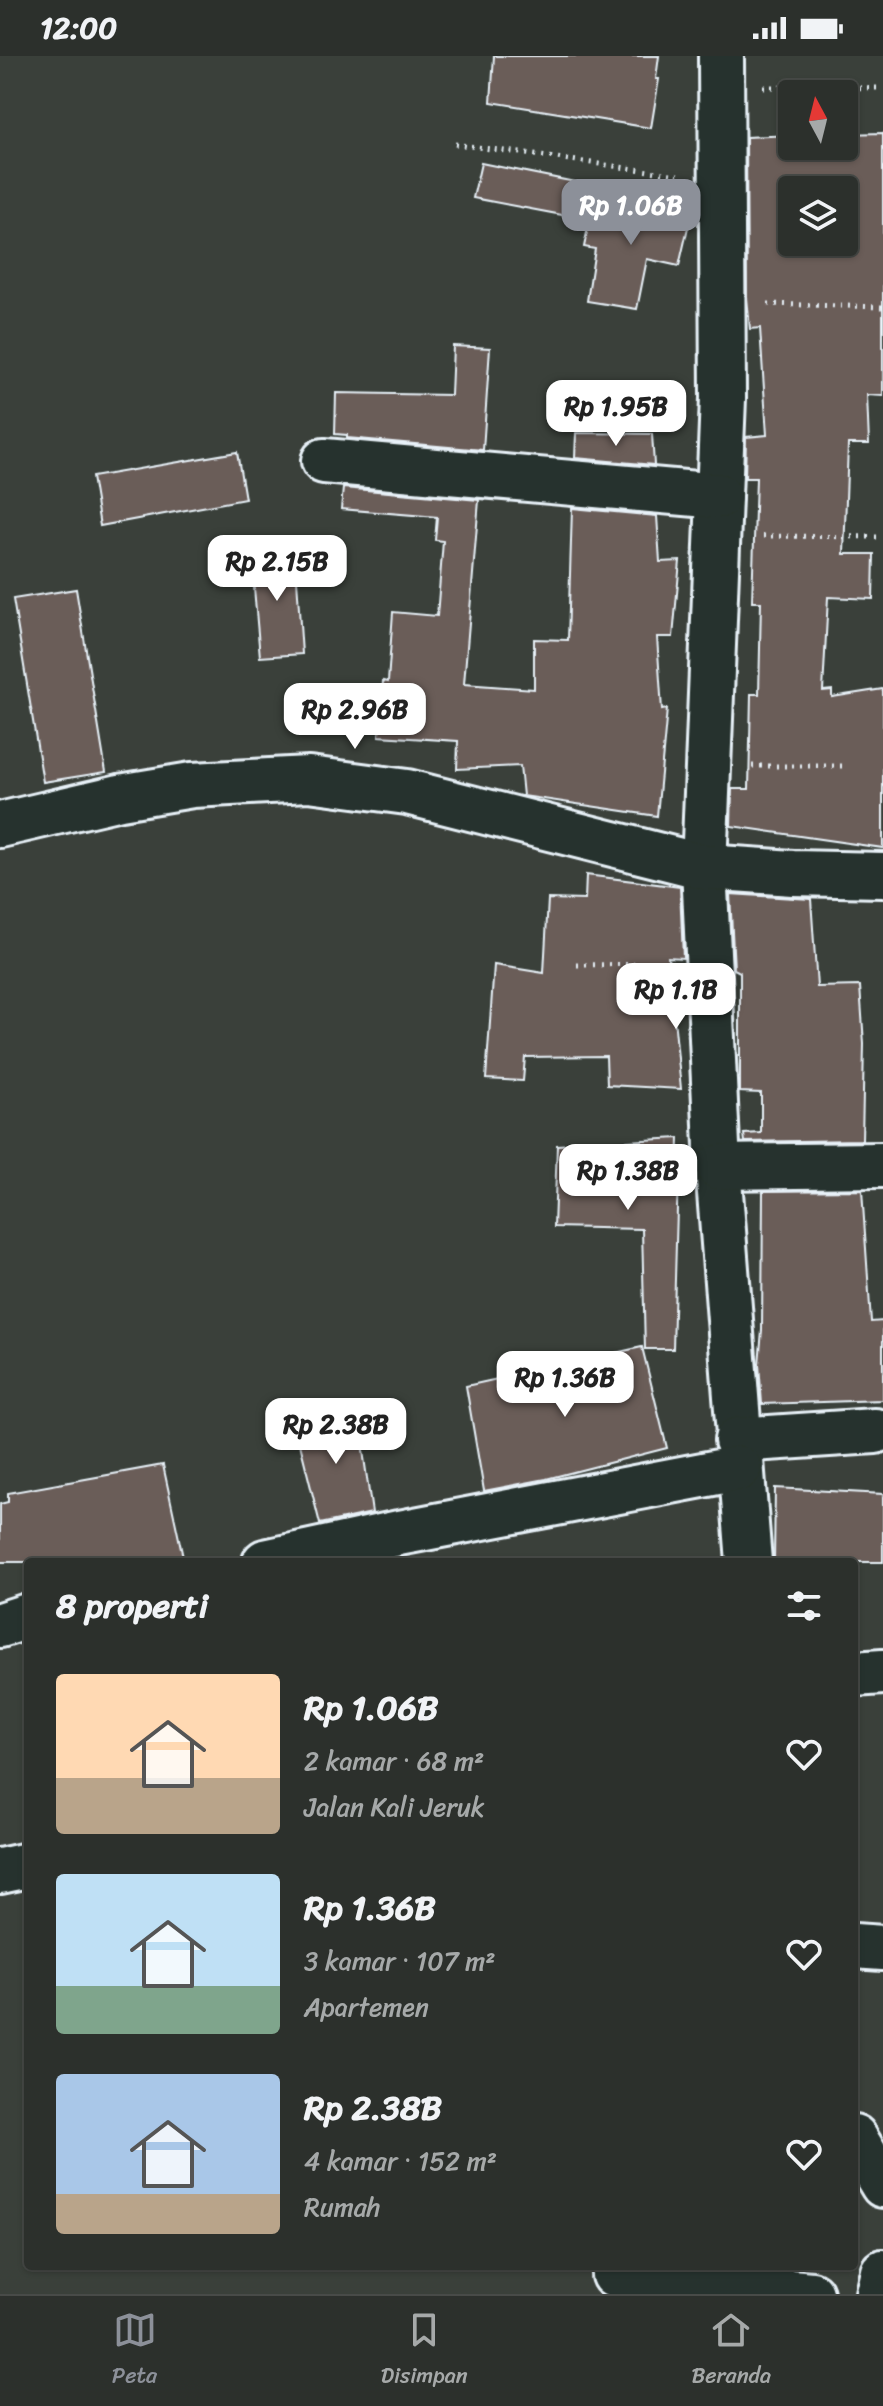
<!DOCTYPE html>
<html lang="id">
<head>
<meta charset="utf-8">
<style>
	:root { --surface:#2c302c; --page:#343834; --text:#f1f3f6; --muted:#a6a9a9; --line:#484b48; --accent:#8c9099 }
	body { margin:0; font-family:Sriracha,sans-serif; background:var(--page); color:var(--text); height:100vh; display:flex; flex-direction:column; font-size:30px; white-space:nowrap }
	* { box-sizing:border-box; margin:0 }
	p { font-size:26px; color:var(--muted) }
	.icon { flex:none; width:44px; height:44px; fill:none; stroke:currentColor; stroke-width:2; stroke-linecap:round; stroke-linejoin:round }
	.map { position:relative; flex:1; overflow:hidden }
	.panel { position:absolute; left:24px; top:1502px; width:834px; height:712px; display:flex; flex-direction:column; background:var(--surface); border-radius:8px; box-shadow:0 2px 6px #0004,0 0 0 2px var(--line) }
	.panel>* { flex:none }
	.needle { width:52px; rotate:353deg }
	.controls { position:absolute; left:778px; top:24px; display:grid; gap:16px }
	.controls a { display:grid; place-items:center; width:80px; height:80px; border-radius:8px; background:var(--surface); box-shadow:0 2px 6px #0004,0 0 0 2px var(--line); font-size:40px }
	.price { position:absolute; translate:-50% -68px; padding:0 18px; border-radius:16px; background:#fff; color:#222; font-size:26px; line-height:52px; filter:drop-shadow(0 2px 4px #0008) }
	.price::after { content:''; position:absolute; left:50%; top:48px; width:24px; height:18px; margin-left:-12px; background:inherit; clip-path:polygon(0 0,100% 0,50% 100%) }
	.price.on { background:var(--accent); color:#fff }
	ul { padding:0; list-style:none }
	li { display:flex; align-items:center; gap:24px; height:200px; padding:0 32px }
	li span { display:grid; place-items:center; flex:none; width:224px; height:160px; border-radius:8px; color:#555 }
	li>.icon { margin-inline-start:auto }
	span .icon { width:96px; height:96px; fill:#fffc; stroke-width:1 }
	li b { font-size:34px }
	h2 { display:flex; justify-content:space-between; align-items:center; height:96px; padding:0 32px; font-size:34px }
	.status { display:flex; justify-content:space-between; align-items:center; height:56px; padding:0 40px; background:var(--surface); direction:ltr }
	.status svg { height:22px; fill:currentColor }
	.tab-bar { display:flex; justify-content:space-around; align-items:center; height:112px; border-top:2px solid var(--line); background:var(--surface); font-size:22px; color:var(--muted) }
	.tab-bar a { display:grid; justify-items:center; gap:4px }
	.tab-bar .on { color:var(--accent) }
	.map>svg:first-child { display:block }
	.building { fill:#6a5d59; stroke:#e8f1f8; stroke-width:2; fill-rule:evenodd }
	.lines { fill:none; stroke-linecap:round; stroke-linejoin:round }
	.street-casing { stroke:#e8f1f8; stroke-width:50 }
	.path { stroke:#e8f1f8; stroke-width:5; stroke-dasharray:2 6; stroke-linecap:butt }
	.street { stroke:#26332d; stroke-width:44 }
</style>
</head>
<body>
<div class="status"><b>12:00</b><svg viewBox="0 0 49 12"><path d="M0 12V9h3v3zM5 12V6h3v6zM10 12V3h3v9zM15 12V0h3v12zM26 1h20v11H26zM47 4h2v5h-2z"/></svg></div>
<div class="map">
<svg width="883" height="2238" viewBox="0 0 883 2238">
	<rect width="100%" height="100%" fill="#3a403a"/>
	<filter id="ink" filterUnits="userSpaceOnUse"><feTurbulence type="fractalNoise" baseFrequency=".0125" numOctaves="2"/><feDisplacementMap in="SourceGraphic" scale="16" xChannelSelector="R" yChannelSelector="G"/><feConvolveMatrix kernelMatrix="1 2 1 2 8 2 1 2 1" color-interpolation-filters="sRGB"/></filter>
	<g filter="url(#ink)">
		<g class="building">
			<polygon points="494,0 659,0 656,23 659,23 651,72 491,46"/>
			<path d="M883 77V340L867 339 869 388H848L844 498H874L873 543 828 541 823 635 832 634V641L883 633V792L731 770 732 733H749L751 638H759L761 546H752L756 422H745L746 381 767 379 760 272 750 273 747 241 746 81 792 79V90H844V78ZM792 134H844V186H792Z"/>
			<polygon points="481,107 580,127 573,161 473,142"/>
			<polygon points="594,142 651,153 652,145 692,154 679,210 647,203 637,253 587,245 595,193 584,191"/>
			<polygon points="453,290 490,292 483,394 347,382 347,379 335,378 336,337 451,339"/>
			<polygon points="576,377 652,378 654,409 575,402"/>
			<polygon points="237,396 245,443 100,470 92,421"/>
			<polygon points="343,432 479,444 464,628 534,633 534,583 568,584 572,452 657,460 660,506 680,505 673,581 657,581 662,654 667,653 657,760 523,740 520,710 457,713 458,685 379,680 383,625 388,626 393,556 437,560 443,485 435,484 437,461 341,453"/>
			<polygon points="295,494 302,598 260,601 251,497"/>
			<polygon points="76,533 106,716 43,726 13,543"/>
			<polygon points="586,819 680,831 683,902 668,901 681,1033 607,1029 606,1000 525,1001 523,1025 486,1023 494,909 544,917 548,843 585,844"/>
			<polygon points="730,838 811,843 817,931 860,930 864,988 862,1084 745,1086 744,1078 761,1077 761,1037 740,1036 740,916 734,913"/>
			<polygon points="679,1082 673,1293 645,1293 642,1173 554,1171 557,1089"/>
			<polygon points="862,1134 871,1266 883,1265 883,1344 762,1348 759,1308 762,1274 763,1135"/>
			<polygon points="642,1291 667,1392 546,1423 484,1435 466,1330"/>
			<polygon points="357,1353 372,1457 320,1468 295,1368"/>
			<polygon points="163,1409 184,1506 0,1506 0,1448 8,1446 8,1437"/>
			<polygon points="775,1432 883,1438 883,1506 774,1506"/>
		</g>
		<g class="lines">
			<defs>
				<g id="street">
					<polyline points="721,0 723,342 704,811 718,1111 749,1506"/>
					<polyline points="324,405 719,440"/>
					<polyline points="0,769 120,741 192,729 309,723 407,736 704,811 793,817 883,819"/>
					<polyline points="718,1111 883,1109"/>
					<polyline points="737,1384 875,1375"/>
					<polyline points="265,1506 399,1477 739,1412"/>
					<polyline points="0,1569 28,1560"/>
					<polyline points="854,1618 883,1616"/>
					<polyline points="0,1815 28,1809"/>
					<polyline points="854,1890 883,1892"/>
					<polyline points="854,2081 883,2129"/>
					<polyline points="614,2219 811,2238"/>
					<polyline points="878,2238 883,2216"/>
				</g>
			</defs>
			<use href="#street" class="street-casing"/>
			<g class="path">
				<polyline points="763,31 883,32"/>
				<polyline points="455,88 678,119"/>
				<polyline points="768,248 883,251"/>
				<polyline points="763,480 881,481"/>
				<polyline points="752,710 843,710"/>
				<polyline points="577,909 666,908"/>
			</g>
			<use href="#street" class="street"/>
		</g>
	</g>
</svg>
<div class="controls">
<a><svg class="needle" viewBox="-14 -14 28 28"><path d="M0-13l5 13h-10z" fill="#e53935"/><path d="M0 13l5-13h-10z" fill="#a6a9a9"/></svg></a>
<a><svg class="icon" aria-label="layers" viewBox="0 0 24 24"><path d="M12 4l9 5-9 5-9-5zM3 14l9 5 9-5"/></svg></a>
</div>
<b class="price on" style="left:631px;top:191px">Rp 1.06B</b>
<b class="price" style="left:616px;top:392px">Rp 1.95B</b>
<b class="price" style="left:277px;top:547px">Rp 2.15B</b>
<b class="price" style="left:355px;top:695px">Rp 2.96B</b>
<b class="price" style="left:676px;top:975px">Rp 1.1B</b>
<b class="price" style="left:628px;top:1156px">Rp 1.38B</b>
<b class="price" style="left:565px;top:1363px">Rp 1.36B</b>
<b class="price" style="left:336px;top:1410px">Rp 2.38B</b>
<section class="panel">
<h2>8 properti<svg class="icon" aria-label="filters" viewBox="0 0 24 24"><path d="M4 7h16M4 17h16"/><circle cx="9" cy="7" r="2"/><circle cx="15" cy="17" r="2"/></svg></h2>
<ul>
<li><span style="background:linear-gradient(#ffd9b3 65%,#b9a48a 0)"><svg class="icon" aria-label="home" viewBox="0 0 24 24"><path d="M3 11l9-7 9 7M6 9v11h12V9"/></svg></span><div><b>Rp 1.06B</b><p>2 kamar · 68 m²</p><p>Jalan Kali Jeruk</p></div><svg class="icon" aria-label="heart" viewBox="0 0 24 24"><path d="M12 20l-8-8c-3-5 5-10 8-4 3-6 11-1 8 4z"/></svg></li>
<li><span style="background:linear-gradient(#bfe0f5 70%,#7fa58c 0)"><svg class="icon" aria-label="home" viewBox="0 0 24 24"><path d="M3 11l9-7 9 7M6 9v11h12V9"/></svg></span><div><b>Rp 1.36B</b><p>3 kamar · 107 m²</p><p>Apartemen</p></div><svg class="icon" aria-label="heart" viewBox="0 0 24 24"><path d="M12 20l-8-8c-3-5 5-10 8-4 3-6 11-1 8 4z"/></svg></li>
<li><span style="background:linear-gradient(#a9c7e8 75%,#b9a48a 0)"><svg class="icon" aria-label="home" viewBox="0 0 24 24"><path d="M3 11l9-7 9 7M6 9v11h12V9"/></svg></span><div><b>Rp 2.38B</b><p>4 kamar · 152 m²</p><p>Rumah</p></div><svg class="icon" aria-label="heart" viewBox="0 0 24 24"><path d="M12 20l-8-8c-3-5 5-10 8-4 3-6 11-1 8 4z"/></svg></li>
</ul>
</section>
</div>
<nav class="tab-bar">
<a class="on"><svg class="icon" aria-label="map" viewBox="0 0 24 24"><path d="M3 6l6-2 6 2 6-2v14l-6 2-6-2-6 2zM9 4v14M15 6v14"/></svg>Peta</a>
<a><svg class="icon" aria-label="saved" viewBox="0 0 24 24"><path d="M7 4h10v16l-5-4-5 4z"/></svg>Disimpan</a>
<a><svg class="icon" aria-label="home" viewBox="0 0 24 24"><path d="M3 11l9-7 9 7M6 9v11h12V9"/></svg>Beranda</a>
</nav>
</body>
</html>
